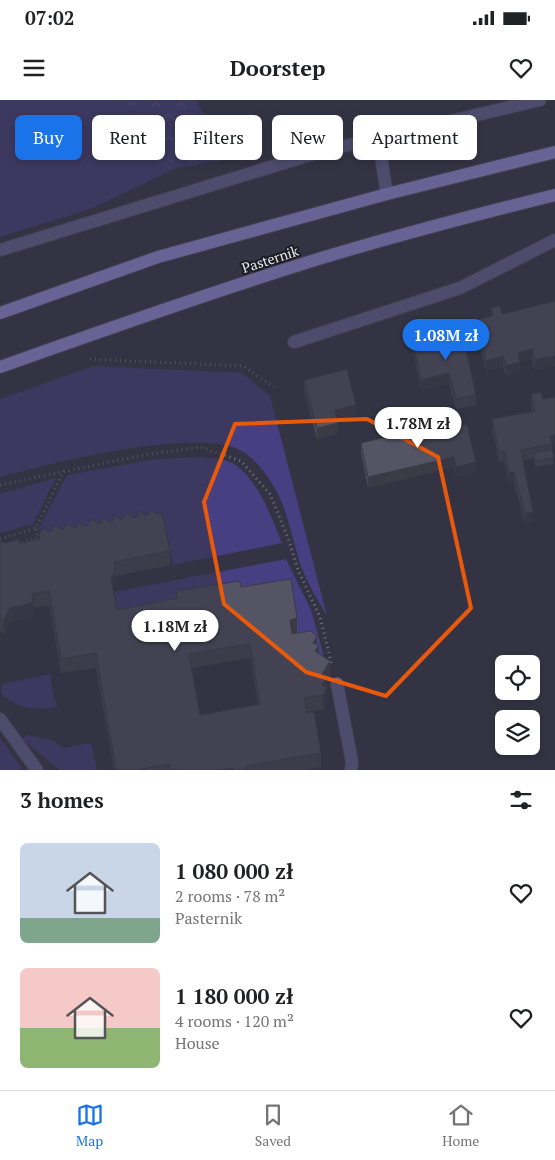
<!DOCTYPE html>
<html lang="en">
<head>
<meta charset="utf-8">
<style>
	:root { --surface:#fff; --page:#f6f6f6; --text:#202124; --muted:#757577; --line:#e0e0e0; --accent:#1a73e8 }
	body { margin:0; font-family:"PT Serif",serif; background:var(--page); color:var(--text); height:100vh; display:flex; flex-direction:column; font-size:19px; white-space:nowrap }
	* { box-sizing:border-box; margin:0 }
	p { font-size:16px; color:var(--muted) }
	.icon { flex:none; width:28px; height:28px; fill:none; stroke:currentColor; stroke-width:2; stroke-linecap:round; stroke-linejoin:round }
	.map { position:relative; height:670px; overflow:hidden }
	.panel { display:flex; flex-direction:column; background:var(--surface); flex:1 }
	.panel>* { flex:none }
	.banner { position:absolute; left:15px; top:15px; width:525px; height:45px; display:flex; gap:10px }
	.fabs { position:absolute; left:495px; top:555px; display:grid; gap:10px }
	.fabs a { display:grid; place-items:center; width:45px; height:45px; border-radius:8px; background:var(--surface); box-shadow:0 2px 8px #0003; font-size:25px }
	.price { position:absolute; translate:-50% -42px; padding:0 11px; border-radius:18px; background:#fff; color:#222; font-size:16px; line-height:32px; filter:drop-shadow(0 1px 2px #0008) }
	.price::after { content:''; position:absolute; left:50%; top:30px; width:15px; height:11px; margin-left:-8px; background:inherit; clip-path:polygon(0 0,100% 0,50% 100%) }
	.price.on { background:var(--accent); color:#fff }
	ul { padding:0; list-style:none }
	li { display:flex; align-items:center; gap:15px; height:125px; padding:0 20px }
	li span { display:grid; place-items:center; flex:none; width:140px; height:100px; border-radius:8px; color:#555 }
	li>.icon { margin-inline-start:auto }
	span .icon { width:60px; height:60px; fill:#fffc; stroke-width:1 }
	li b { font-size:21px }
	h2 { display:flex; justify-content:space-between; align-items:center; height:60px; padding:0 20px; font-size:21px }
	.tag { padding:0 18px; border-radius:8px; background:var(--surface); box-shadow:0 2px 8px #0003; font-size:18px; line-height:45px }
	.tag.on { background:var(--accent); color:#fff }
	.status { display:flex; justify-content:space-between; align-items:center; height:35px; padding:0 25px; background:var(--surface); direction:ltr }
	.status svg { height:14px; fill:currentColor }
	header { display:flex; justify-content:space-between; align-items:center; height:65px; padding:0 20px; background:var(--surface); font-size:22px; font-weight:800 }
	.dock { display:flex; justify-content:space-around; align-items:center; height:70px; border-top:1px solid var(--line); background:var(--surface); font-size:14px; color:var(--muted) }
	.dock a { display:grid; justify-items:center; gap:2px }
	.dock .on { color:var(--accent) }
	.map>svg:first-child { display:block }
	.green { fill:#463f82 }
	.forest { fill:url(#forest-crowns) }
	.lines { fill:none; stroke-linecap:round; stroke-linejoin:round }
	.lane-casing { stroke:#51505f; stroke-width:14 }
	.street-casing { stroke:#51505f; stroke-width:14 }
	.primary-casing { stroke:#51505f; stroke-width:14 }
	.path { stroke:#757583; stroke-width:3; stroke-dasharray:1 4; stroke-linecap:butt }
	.lane { stroke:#6d6aa0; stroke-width:12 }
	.street { stroke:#6d6aa0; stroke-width:12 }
	.primary { stroke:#a59ff8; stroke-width:12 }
	.wall { fill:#484856; fill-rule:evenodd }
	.shaded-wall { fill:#3b3b46 }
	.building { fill:#545464; stroke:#3b3b46; fill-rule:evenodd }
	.marked { fill:none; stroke:#e8590c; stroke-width:4; stroke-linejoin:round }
	.labels { text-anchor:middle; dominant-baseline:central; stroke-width:4; stroke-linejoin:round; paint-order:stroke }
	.street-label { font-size:14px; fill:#e9e9f3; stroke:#1c1c23 }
</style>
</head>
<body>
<div class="status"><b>07:02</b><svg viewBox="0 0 49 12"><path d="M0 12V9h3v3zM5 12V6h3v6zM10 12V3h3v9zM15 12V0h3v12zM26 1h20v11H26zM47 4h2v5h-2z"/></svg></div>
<header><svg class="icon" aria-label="menu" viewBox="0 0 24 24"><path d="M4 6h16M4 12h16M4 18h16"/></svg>Doorstep<svg class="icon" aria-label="heart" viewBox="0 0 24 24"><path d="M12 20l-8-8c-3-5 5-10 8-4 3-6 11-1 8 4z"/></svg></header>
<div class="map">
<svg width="555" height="670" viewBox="0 0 555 670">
	<defs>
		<pattern id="forest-crowns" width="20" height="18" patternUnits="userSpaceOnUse" patternTransform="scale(1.25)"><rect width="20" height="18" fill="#463f82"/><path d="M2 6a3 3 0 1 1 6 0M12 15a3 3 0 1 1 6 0" fill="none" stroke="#615b94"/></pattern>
	</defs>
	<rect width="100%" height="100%" fill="#343343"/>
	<g class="green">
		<polygon points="0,0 125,0 174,69 93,108 0,137"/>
		<path d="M94 266 242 273 270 296 327 516C318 500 307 483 301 466 293 443 289 416 278 394 269 377 255 357 238 349 192 328 50 363 0 377V299Z"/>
		<path d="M198 357C208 358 222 358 232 363 257 377 272 418 282 443L173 465 163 418 42 441 39 428 67 375 157 359Z"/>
		<polygon points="56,378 33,424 0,433 0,394"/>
		<polygon points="286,459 311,510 329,574 290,534 297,532 119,521 114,492"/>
		<path d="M50 574 54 599 58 606C33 611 23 610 2 595L1 590 3 584Z"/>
		<polygon points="26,635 51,640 64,648 91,643 97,670 60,670 22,639"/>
		<polygon points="0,638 23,670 0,670"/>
	</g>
	<polygon class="forest" points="125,0 195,0 219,36 247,55 174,69"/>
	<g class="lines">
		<defs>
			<g id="lane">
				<polyline points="0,150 323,51 540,0"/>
				<polyline points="294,242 460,188 555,140"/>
				<polyline points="337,584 352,662 351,670"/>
				<polyline points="0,619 37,670"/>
			</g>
			<polyline id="street" points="384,36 382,63 387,94"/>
			<g id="primary">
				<polyline points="0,213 158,157 387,94 555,52"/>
				<path d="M0 267C104 230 209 193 315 160 394 136 474 115 555 95"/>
			</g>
		</defs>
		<use href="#lane" class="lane-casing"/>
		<use href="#street" class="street-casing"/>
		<use href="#primary" class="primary-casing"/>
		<g class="path">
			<polyline points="90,259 243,266 274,287"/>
			<polyline points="0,385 144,355 201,347 241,361 270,394 288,438 298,470 320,517 332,566"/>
			<polyline points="0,439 36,428"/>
			<polyline points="17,444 38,438 36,428 64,370"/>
		</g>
		<use href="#lane" class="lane"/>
		<use href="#street" class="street"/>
		<use href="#primary" class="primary"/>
	</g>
	<g class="wall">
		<polygon points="555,201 535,271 532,259 520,262 520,272 506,276 503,267 486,271 476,231 476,220 491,217 491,208 502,214"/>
		<polygon points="431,232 442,236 476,295 476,305 456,309 449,284 421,290 413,253 413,243 431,239"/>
		<polygon points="304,280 356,315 338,320 338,333 317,339 304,290"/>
		<polygon points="531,294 543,299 555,297 555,345 552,346 554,364 535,367 534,358 523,360 533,422 525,424 514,383 509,384 504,361 499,362 492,329 492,319 532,312 531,304"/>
		<polygon points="408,314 422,335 476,372 456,377 454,367 368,388 361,353 361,343 410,331 408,324"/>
		<path d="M133 418 170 451V465L115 476 114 489V490L117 510 176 498V491L241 487 297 533 292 534 317 545 319 553 330 575 326 582 327 602 323 609 306 612 321 653V667L305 670H114L96 568 61 573 49 505 33 508V517L10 522 4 534 0 531V441L6 443H20L39 439V434ZM250 558 258 605 200 615 192 568Z"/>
	</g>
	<g class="shaded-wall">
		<polygon points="532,249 532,259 520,262 520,272 506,276 506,266 518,253"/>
		<polygon points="503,256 503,267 486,271 486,261"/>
		<polygon points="555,256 555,266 535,271 535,260"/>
		<polygon points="449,273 449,284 421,290 421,280"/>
		<polygon points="356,305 356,315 335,321 335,310"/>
		<polygon points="338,323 338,333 317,339 317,328"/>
		<polygon points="555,335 555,345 552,346 550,336"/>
		<polygon points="454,357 454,367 368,388 368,377"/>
		<polygon points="476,362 476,372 456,377 456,367"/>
		<polygon points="514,372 514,383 509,384 509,373"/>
		<polygon points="533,412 533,422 525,424 525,414"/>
		<polygon points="115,462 114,489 111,492 111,477"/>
		<polygon points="33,503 33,517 10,522 4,534 4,520 10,508"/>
		<polygon points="297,518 297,533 290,534 290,520"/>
		<polygon points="317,536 317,548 319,545 319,560 313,543"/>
		<polygon points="330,561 330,575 326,582 326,590 327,588 327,602 323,609 323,595 321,576"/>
	</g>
	<g class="building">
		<polygon points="555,201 555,256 535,260 532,249 518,253 520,262 506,266 503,256 486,261 476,220 493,216 491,208 500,206 502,214"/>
		<polygon points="441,230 442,236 462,231 476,295 456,299 449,273 421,280 413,243 433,238 431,232"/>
		<polygon points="347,269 356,305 335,310 338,323 317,328 304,280"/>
		<polygon points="541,292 543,299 555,297 555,335 550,336 552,344 521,350 533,412 525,414 514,372 509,373 504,351 499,352 492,319 535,311 531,294"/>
		<polygon points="416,312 422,335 467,324 476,362 456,367 454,357 368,377 361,343 412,331 408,314"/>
		<polygon points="552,349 554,358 535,361 534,353"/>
		<path d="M152 410 156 414 162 413 170 451 115 462 114 475 111 477 117 510 177 498 176 491 240 481 241 487 291 479 297 518 290 520 292 534 311 531 317 536 313 543 319 545 315 551 330 561 321 576 326 579 322 585 327 588 323 595 304 598 307 613 314 612 321 653 246 666 247 669 240 670H234L233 668 222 670H170L169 664 136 670H116L96 553 61 559 49 491 32 494 33 503 10 508 4 520 0 517V441L6 443 18 439 20 443 40 439 39 434 43 428 50 432 55 425 63 430 67 423 75 428 79 422 84 426H87L91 419 100 424 104 417 109 422H112L116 415 121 420 128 413 133 418 136 417 140 411 146 416ZM250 544 260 604 200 615 189 554Z"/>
	</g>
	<path d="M0 0H555V670H0ZM367 319 438 357 471 508 386 596 306 572 224 504 204 402 235 324Z" fill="#343343" fill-opacity=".55" fill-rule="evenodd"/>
	<path class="marked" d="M367 319 438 357 471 508 386 596 306 572 224 504 204 402 235 324Z"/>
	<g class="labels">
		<g class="street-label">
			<text transform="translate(270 159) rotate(-18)">Pasternik</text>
		</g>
	</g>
</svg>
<div class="fabs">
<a><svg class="icon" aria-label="locate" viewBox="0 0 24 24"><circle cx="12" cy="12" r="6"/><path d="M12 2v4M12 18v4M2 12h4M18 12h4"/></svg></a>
<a><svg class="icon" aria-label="layers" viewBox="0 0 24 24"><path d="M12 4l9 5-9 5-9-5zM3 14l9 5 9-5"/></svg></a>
</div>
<b class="price on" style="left:446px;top:261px">1.08M zł</b>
<b class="price" style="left:418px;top:349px">1.78M zł</b>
<b class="price" style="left:175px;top:552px">1.18M zł</b>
<div class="banner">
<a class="tag on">Buy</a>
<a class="tag">Rent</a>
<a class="tag">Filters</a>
<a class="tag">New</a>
<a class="tag">Apartment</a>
</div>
</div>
<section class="panel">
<h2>3 homes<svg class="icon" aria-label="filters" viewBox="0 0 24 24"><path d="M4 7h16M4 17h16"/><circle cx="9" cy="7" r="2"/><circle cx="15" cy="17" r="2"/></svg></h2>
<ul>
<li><span style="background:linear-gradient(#c9d6e8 75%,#7fa58c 0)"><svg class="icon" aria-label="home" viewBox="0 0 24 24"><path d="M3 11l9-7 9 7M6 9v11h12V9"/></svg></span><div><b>1 080 000 zł</b><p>2 rooms · 78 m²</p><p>Pasternik</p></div><svg class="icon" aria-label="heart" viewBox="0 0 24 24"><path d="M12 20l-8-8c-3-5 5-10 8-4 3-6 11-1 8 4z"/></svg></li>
<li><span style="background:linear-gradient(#f6c9c9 60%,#8fb573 0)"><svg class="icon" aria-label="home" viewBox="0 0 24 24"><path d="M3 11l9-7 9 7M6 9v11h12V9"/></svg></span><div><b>1 180 000 zł</b><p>4 rooms · 120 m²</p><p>House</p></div><svg class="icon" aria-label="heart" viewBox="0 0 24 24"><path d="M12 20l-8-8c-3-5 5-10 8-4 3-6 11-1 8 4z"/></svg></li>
</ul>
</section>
<nav class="dock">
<a class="on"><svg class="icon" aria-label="map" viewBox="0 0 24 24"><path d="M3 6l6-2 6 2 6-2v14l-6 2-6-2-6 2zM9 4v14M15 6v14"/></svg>Map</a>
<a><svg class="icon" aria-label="saved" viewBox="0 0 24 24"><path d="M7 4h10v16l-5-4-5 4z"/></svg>Saved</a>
<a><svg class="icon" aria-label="home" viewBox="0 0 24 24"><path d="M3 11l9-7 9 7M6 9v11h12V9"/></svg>Home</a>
</nav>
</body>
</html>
